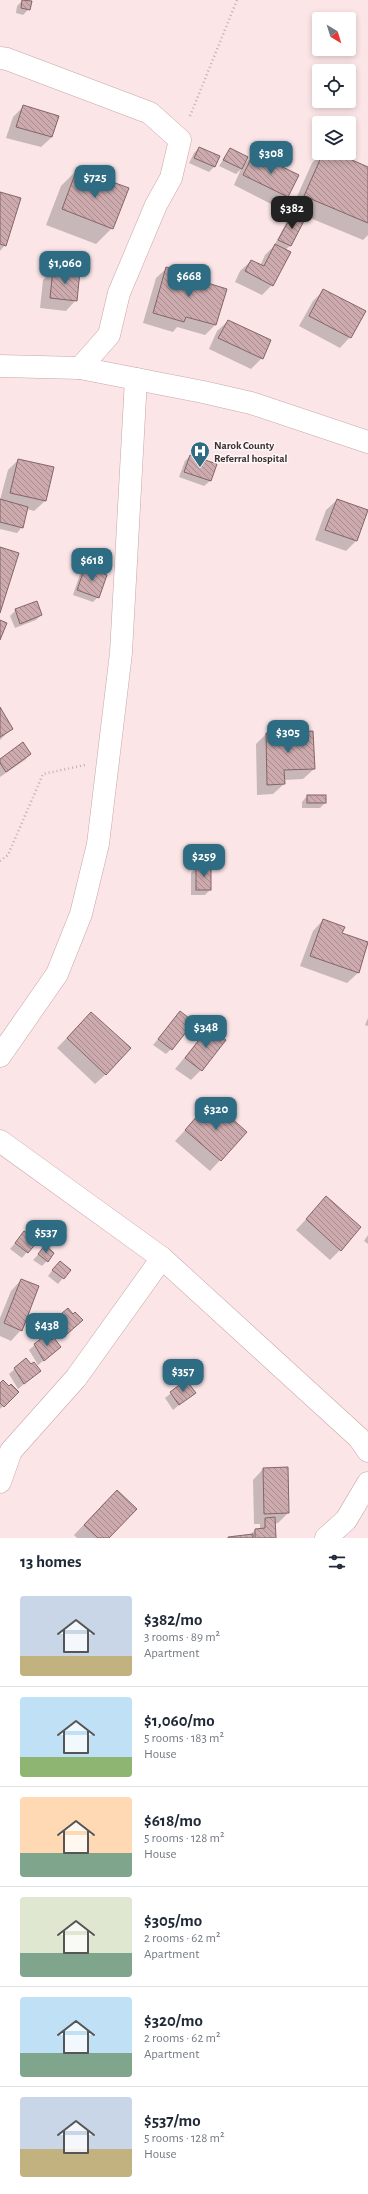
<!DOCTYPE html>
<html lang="en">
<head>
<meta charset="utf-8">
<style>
	:root { --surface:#fff; --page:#f6f6f7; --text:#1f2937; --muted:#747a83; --line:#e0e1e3; --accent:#2d6c82 }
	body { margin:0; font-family:"Alegreya Sans",sans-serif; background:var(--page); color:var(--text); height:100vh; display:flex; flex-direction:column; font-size:15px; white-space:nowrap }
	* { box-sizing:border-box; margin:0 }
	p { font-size:13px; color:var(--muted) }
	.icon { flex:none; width:22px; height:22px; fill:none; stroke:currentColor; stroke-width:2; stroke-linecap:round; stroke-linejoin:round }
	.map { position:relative; height:1538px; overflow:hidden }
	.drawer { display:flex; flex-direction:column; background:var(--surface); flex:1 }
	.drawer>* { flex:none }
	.needle { width:26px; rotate:142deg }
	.tools { position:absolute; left:312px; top:12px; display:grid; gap:8px }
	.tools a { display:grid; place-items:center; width:44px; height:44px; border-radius:4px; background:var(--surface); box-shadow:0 2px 6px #0003; font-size:20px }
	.price { position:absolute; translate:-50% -34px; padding:0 9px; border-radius:8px; background:var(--accent); color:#fff; font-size:13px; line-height:26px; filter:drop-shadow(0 1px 2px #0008) }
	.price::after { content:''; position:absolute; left:50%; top:24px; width:12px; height:9px; margin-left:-6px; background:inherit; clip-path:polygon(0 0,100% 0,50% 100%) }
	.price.current { background:#222; color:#fff }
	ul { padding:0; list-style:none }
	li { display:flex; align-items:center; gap:12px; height:100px; padding:0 20px }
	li+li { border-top:1px solid var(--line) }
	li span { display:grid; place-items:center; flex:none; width:112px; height:80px; border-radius:4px; color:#555 }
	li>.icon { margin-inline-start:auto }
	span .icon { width:48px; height:48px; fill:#fffc; stroke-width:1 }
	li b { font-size:17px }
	h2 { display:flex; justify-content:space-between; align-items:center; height:48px; padding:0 20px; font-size:17px }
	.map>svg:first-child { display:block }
	.shadow { fill:#0003 }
	.building { fill:url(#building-back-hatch); stroke:#846568 }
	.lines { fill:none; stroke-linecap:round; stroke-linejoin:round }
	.street-casing { stroke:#c8a6a9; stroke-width:23 }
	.path { stroke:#c2aeb0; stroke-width:2.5; stroke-dasharray:1 3; stroke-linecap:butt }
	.street { stroke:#fff; stroke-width:22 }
	.labels { text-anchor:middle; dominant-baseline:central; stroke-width:3; stroke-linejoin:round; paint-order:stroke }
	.poi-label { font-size:11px; font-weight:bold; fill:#3c2f30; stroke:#fef7f7; text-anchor:start }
</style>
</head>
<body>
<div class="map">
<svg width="368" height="1538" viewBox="0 0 368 1538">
	<defs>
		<pattern id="building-back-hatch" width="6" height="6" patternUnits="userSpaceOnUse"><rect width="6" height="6" fill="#ccaaad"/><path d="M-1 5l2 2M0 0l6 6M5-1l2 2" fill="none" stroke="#a78b8d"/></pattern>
	</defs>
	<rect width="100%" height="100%" fill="#fbe5e7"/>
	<g class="shadow">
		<polygon points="23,0 29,9 23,15 16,13 17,6"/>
		<polygon points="23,107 52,137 41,147 6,138 13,117"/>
		<polygon points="199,148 214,167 209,172 189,163 194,153"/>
		<polygon points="230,149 243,165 254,155 287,196 277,207 234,185 241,169 236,174 219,166"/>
		<polygon points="322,153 333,153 368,168 368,235 363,240 291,210 312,163"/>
		<polygon points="77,170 112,228 96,244 46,225 61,186"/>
		<polygon points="0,193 5,245 0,251"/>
		<polygon points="293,214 303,219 290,246 285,250 272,285 262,295 235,282 240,271 251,261 260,266 265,255 274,246 288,219"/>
		<polygon points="167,268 187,278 215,325 205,335 177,327 173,332 143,323 156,278"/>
		<polygon points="53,270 76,300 66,311 40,308 43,280"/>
		<polygon points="324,290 350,337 340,348 299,326 313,301"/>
		<polygon points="228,321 270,340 262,358 251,369 209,349 217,331"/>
		<polygon points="190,456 210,481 204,486 179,477 185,461"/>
		<polygon points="18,460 53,468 45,501 34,511 27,509 22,527 17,533 0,529 0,500 8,470"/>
		<polygon points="337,500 368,511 356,541 346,551 315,540 326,510"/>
		<polygon points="85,569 98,597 93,602 73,595 80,574"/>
		<polygon points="16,610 41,615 36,620 15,628 10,616"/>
		<polygon points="0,709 11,729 0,740"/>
		<polygon points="266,734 314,769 303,779 284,780 284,784 273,794 257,795 256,744"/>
		<polygon points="30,754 25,760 0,777 0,760"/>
		<polygon points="307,796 325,803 320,808 302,808 302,802"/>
		<polygon points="196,867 210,890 205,895 191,895 191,873"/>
		<polygon points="323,920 341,934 368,944 358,973 347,983 300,966 313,931"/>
		<polygon points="180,1012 171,1049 166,1054 153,1045"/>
		<polygon points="368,1018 368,1026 365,1025"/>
		<polygon points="81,1023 106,1074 95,1084 57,1048"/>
		<polygon points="209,1028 201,1070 191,1080 175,1069"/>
		<polygon points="211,1102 246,1132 210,1171 175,1141"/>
		<polygon points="326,1198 340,1250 330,1260 296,1230"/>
		<polygon points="24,1232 36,1241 22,1258 10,1249"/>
		<polygon points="368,1235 368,1244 364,1241"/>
		<polygon points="45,1247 47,1261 42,1266 33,1260"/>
		<polygon points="54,1268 63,1278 58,1284 48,1276"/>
		<polygon points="21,1280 21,1330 11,1341 0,1336 0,1318 11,1291"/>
		<polygon points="73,1315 76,1326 60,1339 50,1325 56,1320"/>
		<polygon points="46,1335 60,1347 38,1365 29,1350"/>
		<polygon points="26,1359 40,1371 18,1389 9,1374"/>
		<polygon points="186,1381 194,1393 173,1410 165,1398"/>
		<polygon points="0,1385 18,1392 0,1409"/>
		<polygon points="263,1469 288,1513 278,1523 274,1524 275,1538 229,1538 250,1535 255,1530 260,1529 260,1524 254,1524 253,1480"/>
		<polygon points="106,1501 108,1538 77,1538 74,1535"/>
	</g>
	<g class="building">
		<polygon points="22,0 32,1 30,10 21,8"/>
		<polygon points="23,105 59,116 52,137 16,127"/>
		<polygon points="199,147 220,156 215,167 194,158"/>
		<polygon points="230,148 248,157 242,169 223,160"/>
		<polygon points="254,153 299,175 288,197 243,175"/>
		<polygon points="323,153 336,153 368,167 368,223 304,196"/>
		<polygon points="77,169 129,188 113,229 62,209"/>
		<polygon points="0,192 21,198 6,246 0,244"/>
		<polygon points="293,213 305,219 291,246 278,240"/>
		<polygon points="275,244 291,252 273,286 245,271 251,260 264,266"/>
		<polygon points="166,267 189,273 188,277 227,289 216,325 186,317 184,322 153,313"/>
		<polygon points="53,269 80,271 77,301 50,298"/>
		<polygon points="323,289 366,311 351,338 309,316"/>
		<polygon points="228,320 271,340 263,359 218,338"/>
		<polygon points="190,455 217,464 211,481 184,472"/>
		<polygon points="18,459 54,467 46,501 10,493"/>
		<polygon points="0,499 28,507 23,528 0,522"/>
		<polygon points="337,499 368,510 357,541 325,530"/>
		<polygon points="0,547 19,553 0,613"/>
		<polygon points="85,567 107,575 99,598 77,590"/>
		<polygon points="37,601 42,615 20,624 15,609"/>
		<polygon points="0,620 7,623 0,640"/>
		<polygon points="0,707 13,729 0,737"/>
		<polygon points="313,731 315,769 284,770 285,784 267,785 266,733"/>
		<polygon points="23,742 31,754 6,772 0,763 0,759"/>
		<rect x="307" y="795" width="19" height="8"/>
		<rect x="196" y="866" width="15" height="24"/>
		<polygon points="323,919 345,927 342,933 368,942 359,973 310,956"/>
		<polygon points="180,1011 194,1022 172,1050 158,1039"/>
		<polygon points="91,1012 131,1048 106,1075 67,1038"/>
		<polygon points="209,1027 226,1040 202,1071 185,1058"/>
		<polygon points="211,1100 247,1132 221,1161 185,1130"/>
		<polygon points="326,1196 361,1227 341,1251 306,1219"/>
		<polygon points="24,1231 38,1241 28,1253 15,1243"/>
		<polygon points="45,1245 54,1253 48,1262 38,1254"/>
		<polygon points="60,1261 71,1270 64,1279 52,1270"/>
		<polygon points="21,1279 39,1286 22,1331 4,1323"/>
		<polygon points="68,1308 73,1314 75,1312 83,1320 66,1335 55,1319"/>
		<polygon points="47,1334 52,1340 54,1338 61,1347 44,1361 34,1344"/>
		<polygon points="26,1358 31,1364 34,1362 41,1371 24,1384 14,1368"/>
		<polygon points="3,1380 9,1386 11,1384 19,1392 4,1407 0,1403 0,1383"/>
		<polygon points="186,1380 196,1393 179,1405 170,1392"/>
		<polygon points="288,1467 289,1513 264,1514 263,1468"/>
		<polygon points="117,1490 137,1509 109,1538 98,1538 84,1525"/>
		<polygon points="275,1517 276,1538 255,1538 255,1529 265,1528 265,1518"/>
		<polygon points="253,1534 253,1538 228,1538 228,1537"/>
	</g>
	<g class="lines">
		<defs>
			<g id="street">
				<polyline points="0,58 7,59 150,113 180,140 171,178 156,205 119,293 109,335 80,368"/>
				<polyline points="0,366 80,368 203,392 251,403 368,442"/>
				<polyline points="0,1056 57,974 81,914 98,844 121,653 136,379"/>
				<polyline points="0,1141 162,1258 359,1438 368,1451"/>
				<polyline points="0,1482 11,1451 76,1378 162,1258"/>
				<polyline points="326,1538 346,1520 368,1483"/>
			</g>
		</defs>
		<use href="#street" class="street-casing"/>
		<g class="path">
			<polyline points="190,116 237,0"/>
			<polyline points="0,861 8,855 43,774 85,765"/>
		</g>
		<use href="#street" class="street"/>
	</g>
	<defs>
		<symbol id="hospital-pin" viewBox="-11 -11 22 30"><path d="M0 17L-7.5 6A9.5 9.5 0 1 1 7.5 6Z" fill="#2d6c82" stroke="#fef7f7"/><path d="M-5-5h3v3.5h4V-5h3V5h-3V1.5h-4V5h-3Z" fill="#fff"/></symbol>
	</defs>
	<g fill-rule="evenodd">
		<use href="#hospital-pin" x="189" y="440" width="22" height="30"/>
	</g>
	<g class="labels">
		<g class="poi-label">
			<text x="214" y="445">Narok County<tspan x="214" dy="13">Referral hospital</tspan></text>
		</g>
	</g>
</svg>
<div class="tools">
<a><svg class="needle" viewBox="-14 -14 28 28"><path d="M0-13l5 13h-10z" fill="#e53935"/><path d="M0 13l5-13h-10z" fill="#747a83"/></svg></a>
<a><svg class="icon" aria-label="locate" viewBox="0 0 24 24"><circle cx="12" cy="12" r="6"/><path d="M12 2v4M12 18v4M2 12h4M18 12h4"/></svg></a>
<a><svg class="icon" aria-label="layers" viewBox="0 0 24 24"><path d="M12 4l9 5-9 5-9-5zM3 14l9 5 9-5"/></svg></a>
</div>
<b class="price" style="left:271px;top:175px">$308</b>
<b class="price" style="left:95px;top:199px">$725</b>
<b class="price current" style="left:292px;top:230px">$382</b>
<b class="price" style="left:65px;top:285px">$1,060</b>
<b class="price" style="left:189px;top:298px">$668</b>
<b class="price" style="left:92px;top:582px">$618</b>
<b class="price" style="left:288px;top:754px">$305</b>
<b class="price" style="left:204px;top:878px">$259</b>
<b class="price" style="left:206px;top:1049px">$348</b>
<b class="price" style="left:216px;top:1131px">$320</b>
<b class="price" style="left:46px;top:1254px">$537</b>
<b class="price" style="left:47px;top:1347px">$438</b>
<b class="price" style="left:183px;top:1393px">$357</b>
</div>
<section class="drawer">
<h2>13 homes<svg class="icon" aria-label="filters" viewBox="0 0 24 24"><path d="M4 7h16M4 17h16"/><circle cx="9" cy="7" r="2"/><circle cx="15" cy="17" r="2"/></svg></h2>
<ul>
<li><span style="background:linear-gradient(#c9d6e8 75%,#c2b280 0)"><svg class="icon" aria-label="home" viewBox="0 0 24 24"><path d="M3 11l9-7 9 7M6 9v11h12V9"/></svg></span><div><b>$382/mo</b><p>3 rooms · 89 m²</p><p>Apartment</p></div></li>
<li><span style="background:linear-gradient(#bfe0f5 75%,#8fb573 0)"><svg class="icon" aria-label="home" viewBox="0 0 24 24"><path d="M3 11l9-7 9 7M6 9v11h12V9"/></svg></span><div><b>$1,060/mo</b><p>5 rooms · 183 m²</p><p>House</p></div></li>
<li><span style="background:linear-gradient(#ffd9b3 70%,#7fa58c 0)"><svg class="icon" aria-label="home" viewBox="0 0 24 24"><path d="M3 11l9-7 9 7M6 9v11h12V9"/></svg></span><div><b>$618/mo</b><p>5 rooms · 128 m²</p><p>House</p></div></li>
<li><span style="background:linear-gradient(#dfe7d0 70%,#7fa58c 0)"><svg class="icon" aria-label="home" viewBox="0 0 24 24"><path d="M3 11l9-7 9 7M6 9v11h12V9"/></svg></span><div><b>$305/mo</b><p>2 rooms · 62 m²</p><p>Apartment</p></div></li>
<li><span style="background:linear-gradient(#bfe0f5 70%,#7fa58c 0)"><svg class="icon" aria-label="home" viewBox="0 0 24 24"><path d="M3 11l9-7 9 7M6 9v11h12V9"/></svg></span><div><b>$320/mo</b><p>2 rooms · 62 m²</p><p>Apartment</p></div></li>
<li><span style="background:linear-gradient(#c9d6e8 65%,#c2b280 0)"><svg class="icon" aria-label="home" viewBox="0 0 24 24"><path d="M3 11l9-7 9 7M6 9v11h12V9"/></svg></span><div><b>$537/mo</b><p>5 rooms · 128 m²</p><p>House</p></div></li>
</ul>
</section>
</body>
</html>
